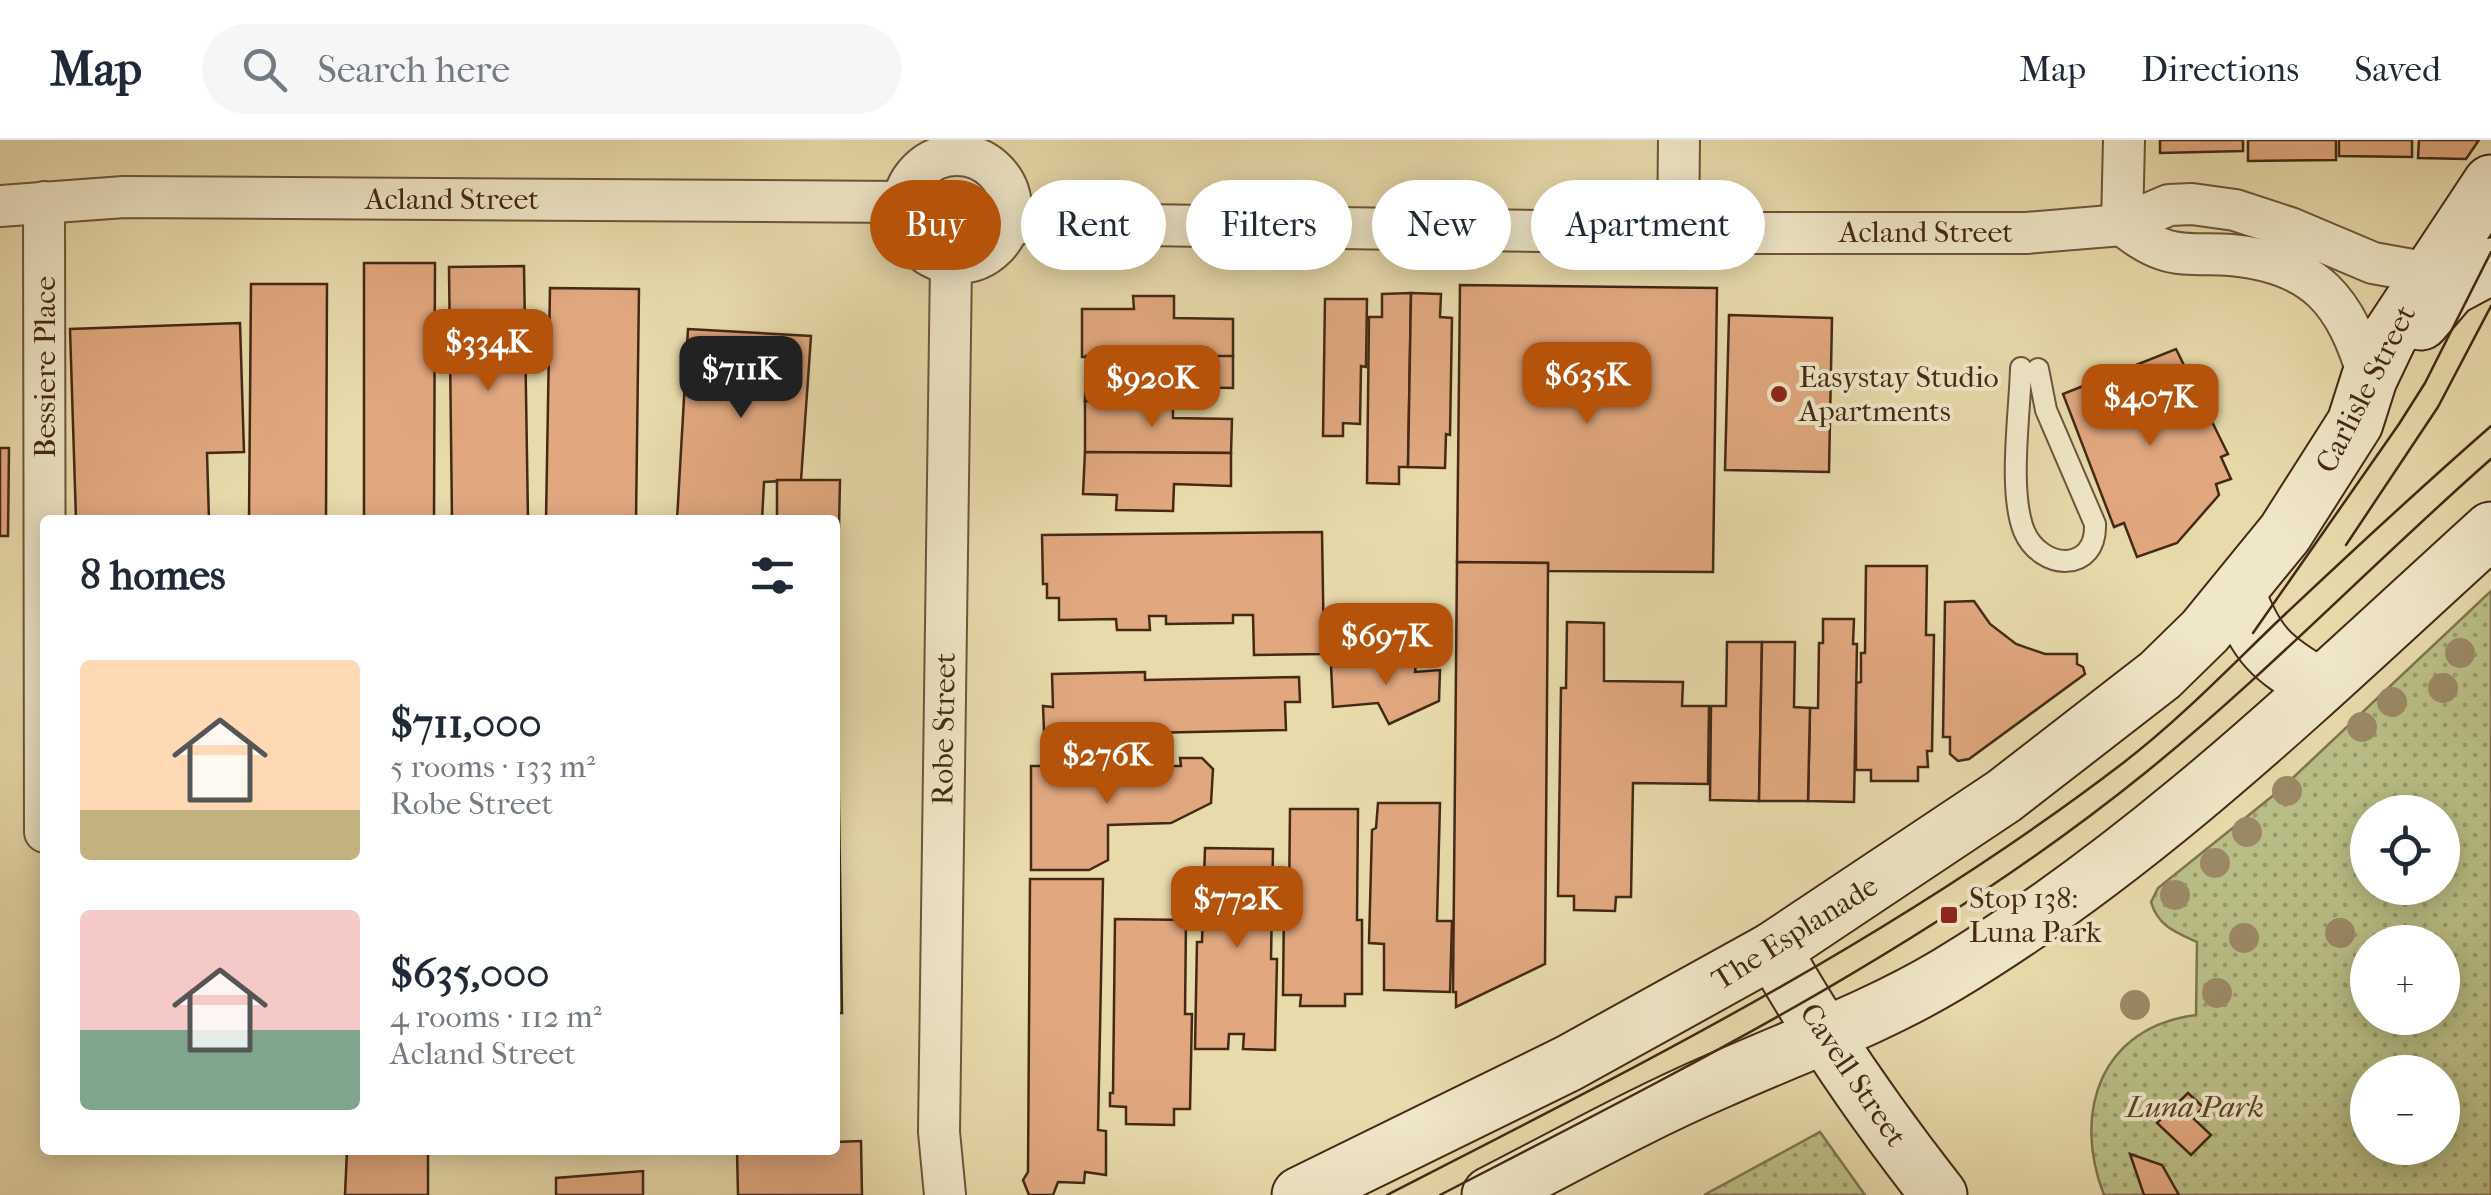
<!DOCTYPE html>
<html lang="en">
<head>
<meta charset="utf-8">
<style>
	:root { --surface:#fff; --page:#f6f6f7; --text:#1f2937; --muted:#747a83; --line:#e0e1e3; --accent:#b45309 }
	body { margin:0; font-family:"IM FELL French Canon",serif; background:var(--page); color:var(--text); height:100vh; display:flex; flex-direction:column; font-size:38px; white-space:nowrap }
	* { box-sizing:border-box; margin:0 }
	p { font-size:32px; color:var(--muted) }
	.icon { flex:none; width:55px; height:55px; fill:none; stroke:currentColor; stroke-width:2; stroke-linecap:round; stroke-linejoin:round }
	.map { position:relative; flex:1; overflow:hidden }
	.details { position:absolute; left:40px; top:375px; width:800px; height:640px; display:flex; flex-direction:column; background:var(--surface); border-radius:10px; box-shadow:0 5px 25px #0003 }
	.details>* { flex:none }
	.hud { position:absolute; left:870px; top:40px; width:950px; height:90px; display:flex; gap:20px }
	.controls { position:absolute; left:2350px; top:655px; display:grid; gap:20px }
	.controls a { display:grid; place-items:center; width:110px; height:110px; border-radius:50%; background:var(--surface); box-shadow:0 5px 25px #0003; font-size:50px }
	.price { position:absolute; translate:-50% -85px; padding:0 22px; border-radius:20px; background:var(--accent); color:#fff; font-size:32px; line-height:65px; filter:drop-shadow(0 2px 5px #0008) }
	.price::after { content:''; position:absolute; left:50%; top:60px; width:30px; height:22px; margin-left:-15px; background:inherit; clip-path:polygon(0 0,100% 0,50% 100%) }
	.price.selected { background:#222; color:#fff }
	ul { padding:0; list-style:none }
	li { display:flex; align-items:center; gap:30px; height:250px; padding:0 40px }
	li span { display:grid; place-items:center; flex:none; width:280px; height:200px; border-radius:10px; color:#555 }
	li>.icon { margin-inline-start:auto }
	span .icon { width:120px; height:120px; fill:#fffc; stroke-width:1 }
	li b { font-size:42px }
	h2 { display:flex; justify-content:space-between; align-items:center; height:120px; padding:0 40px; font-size:42px }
	.tag { padding:0 35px; border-radius:45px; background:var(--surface); box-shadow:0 5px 25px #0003; font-size:35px; line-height:90px }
	.tag.selected { background:var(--accent); color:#fff }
	header { display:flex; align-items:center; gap:60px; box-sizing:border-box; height:140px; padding:0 50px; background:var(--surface); border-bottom:2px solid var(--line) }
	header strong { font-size:48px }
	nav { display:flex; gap:55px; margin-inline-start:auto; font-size:35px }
	.search { width:700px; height:90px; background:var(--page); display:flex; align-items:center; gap:25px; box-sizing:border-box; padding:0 35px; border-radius:55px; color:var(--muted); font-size:38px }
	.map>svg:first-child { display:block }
	.park { fill:url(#park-dots); stroke:#7f744d; stroke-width:2.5; fill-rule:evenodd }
	.building { fill:#e1a880; stroke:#442914; stroke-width:2.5 }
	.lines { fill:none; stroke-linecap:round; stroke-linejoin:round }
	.lane-casing { stroke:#6d553a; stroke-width:24 }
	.street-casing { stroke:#6d553a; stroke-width:44 }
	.secondary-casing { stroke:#442914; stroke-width:59 }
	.lane { stroke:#f0e7c8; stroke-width:20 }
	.street { stroke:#f0e7c8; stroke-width:40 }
	.secondary { stroke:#f0e7c8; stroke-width:55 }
	.tram { stroke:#442914; stroke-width:2.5 }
	.tree { fill:#9b8965 }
	.poi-dot { fill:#8f2418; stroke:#f0e7c8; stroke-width:4 }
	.labels { text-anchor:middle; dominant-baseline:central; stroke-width:8; stroke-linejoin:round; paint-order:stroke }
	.street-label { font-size:30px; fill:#442914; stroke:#f0e7c8 }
	.poi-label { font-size:30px; fill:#442914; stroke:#f0e7c8; text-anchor:start }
	.park-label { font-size:30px; font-style:italic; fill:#5c472b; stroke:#f0e7c8 }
</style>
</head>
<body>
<header>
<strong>Map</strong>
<div class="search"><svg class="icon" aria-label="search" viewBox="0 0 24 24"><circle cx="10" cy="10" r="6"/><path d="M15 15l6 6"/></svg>Search here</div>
<nav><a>Map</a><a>Directions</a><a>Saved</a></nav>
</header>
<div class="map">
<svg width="2491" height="1055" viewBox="0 0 2491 1055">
	<defs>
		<pattern id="park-dots" width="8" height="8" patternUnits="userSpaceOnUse" patternTransform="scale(2.5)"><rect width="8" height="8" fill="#babe86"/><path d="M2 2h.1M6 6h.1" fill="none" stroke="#999a6c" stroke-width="1.8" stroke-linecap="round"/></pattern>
	</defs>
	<rect width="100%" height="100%" fill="#e8daab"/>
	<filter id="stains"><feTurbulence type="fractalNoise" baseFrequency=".002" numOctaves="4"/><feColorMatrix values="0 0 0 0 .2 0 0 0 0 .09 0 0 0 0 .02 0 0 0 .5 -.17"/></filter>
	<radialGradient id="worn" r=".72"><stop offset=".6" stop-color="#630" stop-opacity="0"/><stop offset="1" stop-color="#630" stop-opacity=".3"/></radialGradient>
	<g class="park">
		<path d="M2491 451V1055H2104C2072 973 2100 887 2196 875L2197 802C2175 792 2158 786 2151 762L2158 748 2280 650ZM2368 672H2442V748H2368ZM2368 802H2442V878H2368ZM2368 932H2442V1008H2368Z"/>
		<polygon points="1820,992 1865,1055 1704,1055"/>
	</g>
	<g class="building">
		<polygon points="2160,0 2243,0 2243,11 2160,13"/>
		<polygon points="2248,0 2336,0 2336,20 2248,21"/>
		<polygon points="2339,0 2412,0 2412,17 2339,16"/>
		<polygon points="2419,0 2479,0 2466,19 2418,18"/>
		<polygon points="364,123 435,123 434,380 364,380"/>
		<polygon points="524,126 528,380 452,380 449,127"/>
		<polygon points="251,144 327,144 326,380 249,380"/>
		<polygon points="1460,145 1717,148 1713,432 1548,431 1548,423 1457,422"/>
		<polygon points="550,148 639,149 636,380 546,380"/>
		<polygon points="1411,153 1408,327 1399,327 1399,344 1367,343 1369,177 1382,177 1382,154"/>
		<polygon points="1411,153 1441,154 1440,177 1452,178 1450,295 1446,294 1445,328 1408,327"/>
		<polygon points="1133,156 1174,156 1174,178 1233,179 1233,216 1082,217 1082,169 1134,169"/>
		<polygon points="1325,159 1367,159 1366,227 1361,226 1360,284 1343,283 1343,296 1323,296"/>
		<polygon points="1729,175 1832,178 1829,332 1725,330"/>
		<polygon points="240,183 244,312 207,313 209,380 76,380 70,189"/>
		<polygon points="688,189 811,196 801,340 764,342 762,380 677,380"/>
		<polygon points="2176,209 2228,314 2221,317 2231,339 2216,344 2219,355 2177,403 2137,417 2124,383 2114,387 2063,254"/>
		<polygon points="1086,216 1233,216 1233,248 1173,247 1173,262 1085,261"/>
		<polygon points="1085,261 1173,262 1173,278 1232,279 1231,313 1085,312"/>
		<polygon points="0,308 9,308 8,396 0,396"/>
		<polygon points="1085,312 1231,313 1231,346 1174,344 1173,371 1116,370 1117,355 1083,354"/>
		<polygon points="777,340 840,340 839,387 835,387 835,380 777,380"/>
		<polygon points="1322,392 1324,514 1254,515 1253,475 1233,475 1233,483 1166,484 1166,476 1149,476 1150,490 1117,490 1116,479 1059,480 1059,458 1047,458 1047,444 1043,444 1042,395"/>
		<polygon points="1457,422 1548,423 1548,431 1545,824 1456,867 1456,852 1453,852"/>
		<polygon points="1866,426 1927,426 1926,495 1934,495 1932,611 1927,611 1928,627 1918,627 1918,641 1871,641 1871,630 1856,630 1856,543 1861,542 1861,513 1865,513"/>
		<polygon points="1974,461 1990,484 2016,504 2045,514 2077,514 2077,524 2083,527 2085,534 1969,619 1958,621 1950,614 1950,597 1943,597 1945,462"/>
		<polygon points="1823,479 1854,479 1853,504 1857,504 1854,662 1808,661 1810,568 1818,568 1819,503 1823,503"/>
		<polygon points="1567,482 1604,483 1604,541 1683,542 1682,566 1709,566 1708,644 1633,643 1631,757 1616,757 1615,771 1574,770 1574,756 1558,756 1561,548 1566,548"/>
		<polygon points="1727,502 1762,502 1759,661 1710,660 1711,566 1726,566"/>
		<polygon points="1762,502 1795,502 1794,567 1810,568 1808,661 1759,661"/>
		<polygon points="1416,524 1415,532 1440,530 1439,561 1389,584 1378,563 1333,567 1331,526"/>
		<polygon points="1145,532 1145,540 1299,537 1300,562 1285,562 1286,590 1055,595 1054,590 1044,591 1043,566 1053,567 1052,534"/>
		<polygon points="835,595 838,596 842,873 835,873"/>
		<polygon points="1180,618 1202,618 1213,629 1211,663 1171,683 1108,685 1108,720 1089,730 1031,730 1031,626 1181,626"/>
		<polygon points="1378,663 1440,663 1437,781 1452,781 1450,852 1384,850 1384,804 1369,803 1372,690 1376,688"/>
		<polygon points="1290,669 1358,669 1357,780 1362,780 1362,854 1345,854 1345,866 1300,866 1301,855 1283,855 1284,763 1289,764"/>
		<polygon points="1205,708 1273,709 1271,819 1277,819 1275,910 1243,909 1244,894 1229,894 1228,909 1195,909 1197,802 1202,802"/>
		<polygon points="1030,739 1103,739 1098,990 1106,991 1106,1035 1085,1032 1084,1043 1058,1042 1053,1055 1029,1055 1023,1040 1028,1032"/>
		<polygon points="1115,779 1186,780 1185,874 1192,874 1190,969 1174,969 1174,985 1126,984 1126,967 1110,966 1110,953 1113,953"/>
		<polygon points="2188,953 2203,967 2193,978 2211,995 2191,1015 2157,983"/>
		<polygon points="861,1001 862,1055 738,1055 737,1010 835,1010 835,1002"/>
		<polygon points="347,1010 428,1010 428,1055 345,1055"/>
		<polygon points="2130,1014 2162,1025 2179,1055 2144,1055"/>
		<polygon points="643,1031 643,1055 556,1055 556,1038"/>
	</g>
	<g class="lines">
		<defs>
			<path id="lane" d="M2021 228C2020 272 2008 351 2024 391 2041 431 2097 433 2095 384L2046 270 2038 229"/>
			<g id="street">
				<circle cx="957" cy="69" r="54"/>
				<polyline points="44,62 45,692"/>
				<polyline points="0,66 124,57 903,62"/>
				<polyline points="1009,83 1678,93 2026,93 2122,85 2169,65 2192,64 2235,70 2290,88 2373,123 2429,133"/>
				<path d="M2122 85C2134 94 2147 104 2162 109 2183 117 2209 113 2231 115 2316 123 2346 161 2369 239"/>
				<polyline points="2122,85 2124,0"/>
				<polyline points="1678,93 1679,0"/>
				<polyline points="945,1055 939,992 951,123"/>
			</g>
			<g id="secondary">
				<polyline points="2421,182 2450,148 2491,126"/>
				<path d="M2237 453C2256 505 2272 519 2319 546"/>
				<path d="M1773 810C1822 897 1877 976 1939 1055"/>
				<polyline points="1300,1055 1569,923 1773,810 2004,656 2160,535 2205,491 2285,393 2355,283 2369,239 2389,197 2491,43"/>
				<path d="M1490 1055C1566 1016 1641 974 1720 940 1796 906 1875 878 1947 835 2149 714 2317 548 2491 390"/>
			</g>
		</defs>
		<use href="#lane" class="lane-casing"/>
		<use href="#street" class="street-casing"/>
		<use href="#secondary" class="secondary-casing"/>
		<use href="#lane" class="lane"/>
		<use href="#street" class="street"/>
		<use href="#secondary" class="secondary"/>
		<g class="tram">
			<polyline points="2346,405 2438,267 2491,166"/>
			<polyline points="2253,493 2399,284 2425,243 2491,112"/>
			<path d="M1387 1055C1641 925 1896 797 2123 623 2179 580 2228 529 2279 480 2349 414 2419 349 2491 286"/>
			<path d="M1440 1055C1684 929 1930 807 2145 633 2266 535 2374 422 2491 319"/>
		</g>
	</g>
	<g class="tree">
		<circle cx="2460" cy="513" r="15"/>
		<circle cx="2443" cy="548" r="15"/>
		<circle cx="2392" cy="562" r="15"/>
		<circle cx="2362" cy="587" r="15"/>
		<circle cx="2287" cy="651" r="15"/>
		<circle cx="2247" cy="692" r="15"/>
		<circle cx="2215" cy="723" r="15"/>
		<circle cx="2175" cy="755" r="15"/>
		<circle cx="2340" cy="793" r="15"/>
		<circle cx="2244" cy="798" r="15"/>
		<circle cx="2217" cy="853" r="15"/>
		<circle cx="2135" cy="865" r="15"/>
	</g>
	<g class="poi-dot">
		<circle cx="1779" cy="254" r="10"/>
		<rect x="1939" y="765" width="20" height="20" rx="5"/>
	</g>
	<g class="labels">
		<g class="street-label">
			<text x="452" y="59">Acland Street</text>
			<text x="1926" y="92">Acland Street</text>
			<text transform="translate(45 227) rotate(-90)">Bessiere Place</text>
			<text transform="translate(2366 249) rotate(-63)">Carlisle Street</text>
			<text transform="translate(944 589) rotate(-89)">Robe Street</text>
			<text transform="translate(1795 793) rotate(-32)">The Esplanade</text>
			<text transform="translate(1853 935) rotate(56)">Cavell Street</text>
		</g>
		<g class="poi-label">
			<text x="1799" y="237">Easystay Studio<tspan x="1799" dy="34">Apartments</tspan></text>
			<text x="1969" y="758">Stop 138:<tspan x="1969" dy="34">Luna Park</tspan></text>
		</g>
		<g class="park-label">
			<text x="2195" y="967">Luna Park</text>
		</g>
	</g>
	<rect width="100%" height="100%" filter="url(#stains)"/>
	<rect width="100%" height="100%" fill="url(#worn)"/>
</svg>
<div class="controls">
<a><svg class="icon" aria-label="locate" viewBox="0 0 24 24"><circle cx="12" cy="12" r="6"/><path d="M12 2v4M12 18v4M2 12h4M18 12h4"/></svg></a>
<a>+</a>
<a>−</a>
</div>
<b class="price" style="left:488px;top:254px">$334K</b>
<b class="price selected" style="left:741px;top:281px">$711K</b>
<b class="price" style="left:1587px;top:287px">$635K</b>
<b class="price" style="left:1152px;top:290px">$920K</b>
<b class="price" style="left:2150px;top:309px">$407K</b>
<b class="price" style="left:1386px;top:548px">$697K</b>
<b class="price" style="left:1107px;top:667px">$276K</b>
<b class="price" style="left:1237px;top:811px">$772K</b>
<div class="hud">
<a class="tag selected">Buy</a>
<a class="tag">Rent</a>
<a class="tag">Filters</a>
<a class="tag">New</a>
<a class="tag">Apartment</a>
</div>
<section class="details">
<h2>8 homes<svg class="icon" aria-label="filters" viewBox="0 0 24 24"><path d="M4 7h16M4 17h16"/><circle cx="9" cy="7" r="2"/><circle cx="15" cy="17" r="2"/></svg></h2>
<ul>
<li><span style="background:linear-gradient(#ffd9b3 75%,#c2b280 0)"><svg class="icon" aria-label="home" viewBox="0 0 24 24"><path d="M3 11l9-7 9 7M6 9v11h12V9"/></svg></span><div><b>$711,000</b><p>5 rooms · 133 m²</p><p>Robe Street</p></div></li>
<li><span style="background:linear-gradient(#f6c9c9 60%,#7fa58c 0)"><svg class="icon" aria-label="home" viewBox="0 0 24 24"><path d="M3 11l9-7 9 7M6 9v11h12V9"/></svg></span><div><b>$635,000</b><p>4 rooms · 112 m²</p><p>Acland Street</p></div></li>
</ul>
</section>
</div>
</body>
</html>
